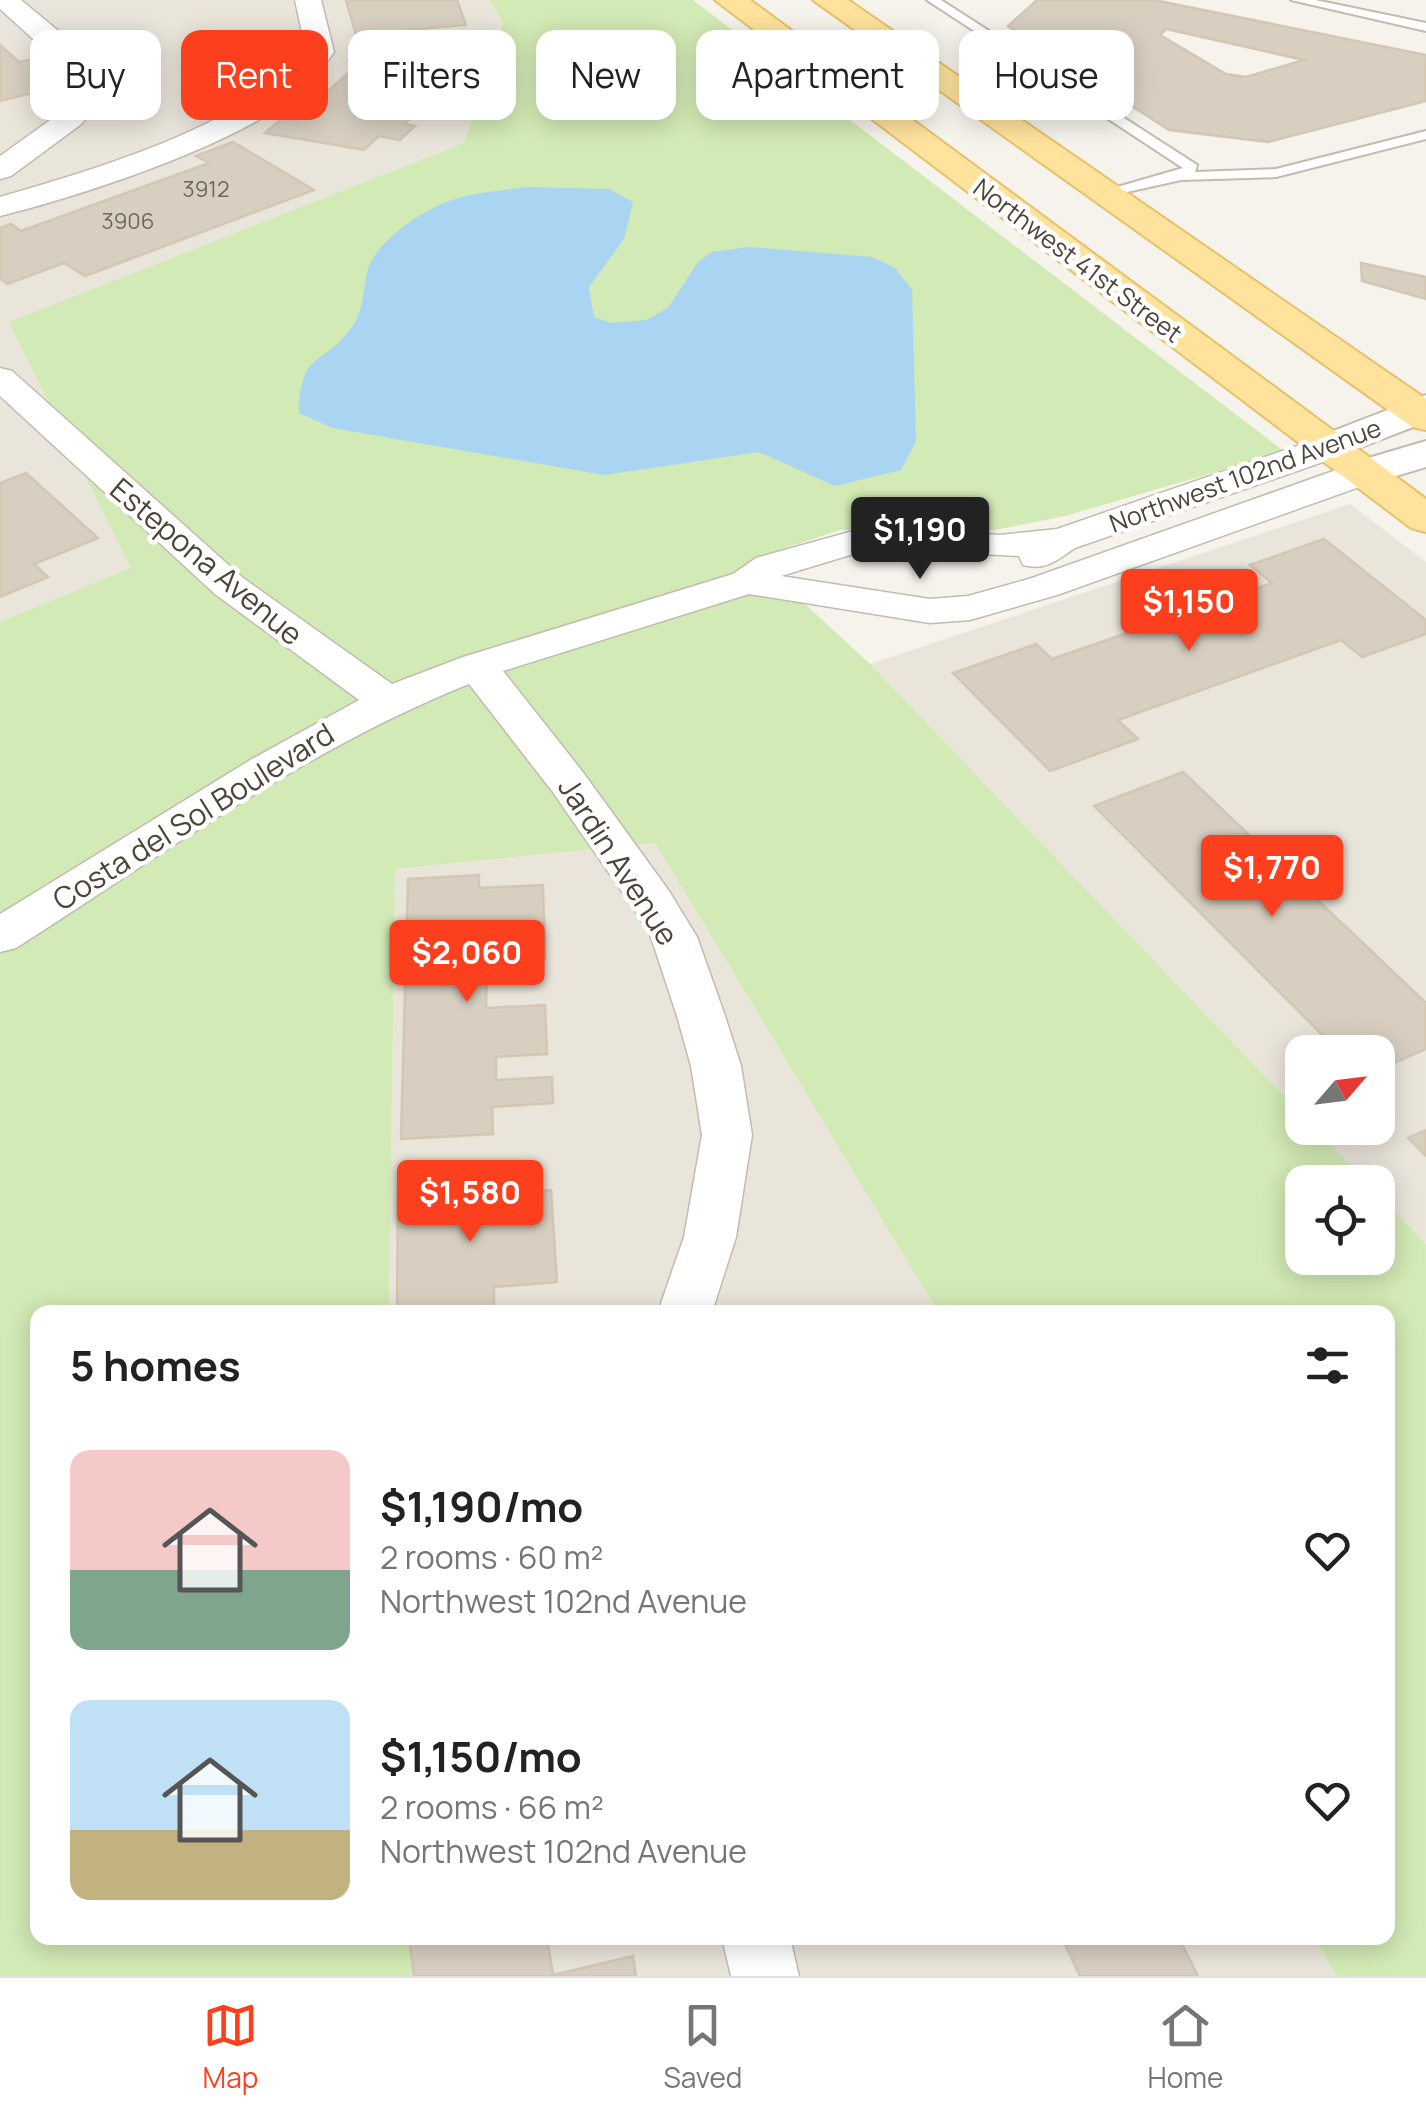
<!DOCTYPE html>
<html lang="en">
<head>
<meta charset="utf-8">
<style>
	:root { --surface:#fff; --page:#f6f6f6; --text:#222; --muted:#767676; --line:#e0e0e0; --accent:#fc3f1d }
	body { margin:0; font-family:Manrope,sans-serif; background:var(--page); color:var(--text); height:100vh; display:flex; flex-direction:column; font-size:38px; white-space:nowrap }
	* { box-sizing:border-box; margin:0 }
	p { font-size:32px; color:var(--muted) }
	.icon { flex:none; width:55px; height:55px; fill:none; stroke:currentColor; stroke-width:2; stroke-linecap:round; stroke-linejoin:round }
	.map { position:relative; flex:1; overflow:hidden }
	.sheet { position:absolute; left:30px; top:1305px; width:1365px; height:640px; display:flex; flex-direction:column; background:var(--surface); border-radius:20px; box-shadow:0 5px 25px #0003 }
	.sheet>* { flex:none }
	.hud { position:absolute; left:30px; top:30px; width:1368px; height:90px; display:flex; gap:20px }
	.needle { width:65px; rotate:62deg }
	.controls { position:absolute; left:1285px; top:1035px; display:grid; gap:20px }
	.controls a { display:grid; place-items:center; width:110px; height:110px; border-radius:20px; background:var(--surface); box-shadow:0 5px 25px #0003; font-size:50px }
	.price { position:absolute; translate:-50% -85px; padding:0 22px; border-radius:10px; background:var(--accent); color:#fff; font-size:32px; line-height:65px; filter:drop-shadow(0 2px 5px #0008) }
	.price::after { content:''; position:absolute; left:50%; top:60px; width:30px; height:22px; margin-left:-15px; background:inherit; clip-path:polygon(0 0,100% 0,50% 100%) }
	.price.on { background:#222; color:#fff }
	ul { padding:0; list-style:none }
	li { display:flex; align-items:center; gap:30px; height:250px; padding:0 40px }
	li span { display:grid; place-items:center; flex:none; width:280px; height:200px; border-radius:20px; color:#555 }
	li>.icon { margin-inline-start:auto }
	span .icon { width:120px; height:120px; fill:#fffc; stroke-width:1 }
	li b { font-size:42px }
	h2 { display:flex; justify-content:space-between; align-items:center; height:120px; padding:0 40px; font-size:42px }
	.tag { padding:0 35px; border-radius:20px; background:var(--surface); box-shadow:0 5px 25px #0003; font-size:35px; line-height:90px }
	.tag.on { background:var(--accent); color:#fff }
	.tabs { display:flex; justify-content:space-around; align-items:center; height:140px; border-top:2px solid var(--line); background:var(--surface); font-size:28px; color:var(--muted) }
	.tabs a { display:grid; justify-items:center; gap:5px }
	.tabs .on { color:var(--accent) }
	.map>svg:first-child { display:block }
	.residential { fill:#eae5da }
	.green { fill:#d2eab5 }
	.water { fill:#a9d4f2 }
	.building { fill:#d8cfc1; stroke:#d3c7b4; stroke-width:2.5; fill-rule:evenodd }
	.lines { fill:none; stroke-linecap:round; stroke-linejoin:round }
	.service-casing { stroke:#c2bbae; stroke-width:4 }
	.minor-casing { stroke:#c2bbae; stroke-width:3 }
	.tertiary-casing { stroke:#c2bbae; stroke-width:4 }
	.primary-casing { stroke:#e6c16a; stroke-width:4 }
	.service { fill:#fff; fill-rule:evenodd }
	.minor { fill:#fff; fill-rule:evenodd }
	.tertiary { fill:#fff; fill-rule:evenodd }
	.primary { fill:#ffe39c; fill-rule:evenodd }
	.labels { text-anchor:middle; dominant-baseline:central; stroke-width:9; stroke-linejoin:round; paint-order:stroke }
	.far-number-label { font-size:22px; fill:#6e675b }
	.far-street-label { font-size:25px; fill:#4b4439; stroke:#fff }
	.street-label { font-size:30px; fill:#4b4439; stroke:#fff }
</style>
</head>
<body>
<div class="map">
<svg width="1426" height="1976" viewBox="0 0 1426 1976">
	<rect width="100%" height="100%" fill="#f6f3ec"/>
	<g class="residential">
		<polygon points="0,0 489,0 503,23 464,143 10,322 132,569 0,622"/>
		<polygon points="1350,504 1426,562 1426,1244 1378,1194 1378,1182 1367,1182 1314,1128 1378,1128 1378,1052 1302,1052 1302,1115 870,664"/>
		<polygon points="655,843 938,1312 389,1312 395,869"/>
		<polygon points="419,1938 1314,1938 1337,1976 425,1976"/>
	</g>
	<polygon class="green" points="489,0 693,0 1285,452 1065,516 995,530 910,526 840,530 755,558 870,664 1302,1115 1302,1128 1314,1128 1367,1182 1302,1182 1302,1258 1378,1258 1378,1194 1426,1244 1426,1976 1337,1976 1314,1938 1388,1938 1388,1312 938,1312 655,843 395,869 389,1312 38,1312 38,1938 419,1938 425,1976 0,1976 0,622 131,568 9,322 464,143 503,23"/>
	<path class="water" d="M525 187 609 189 633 202 624 239 589 287 594 317 611 323 646 320 668 308 698 262 712 252 749 247 872 257 895 268 912 290 916 441 901 470 835 486 759 452 604 475 333 428 299 413C300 349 323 368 352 327 367 307 361 282 371 262 385 235 423 211 449 201 472 192 501 191 525 187Z"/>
	<g class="building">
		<polygon points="346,0 457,0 466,25 356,35"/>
		<path d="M1037 0H1154L1426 55V101L1268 142 1169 130 1008 26ZM1166 29 1304 60 1246 77 1226 74 1160 35Z"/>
		<polygon points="0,45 19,62 38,58 68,84 0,101"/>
		<polygon points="365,48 456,62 441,75 463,79 451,91 442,89 430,100 439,102 426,114 416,113 404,124 415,126 400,140 379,136 364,150 265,133 283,118 295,120 360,63 349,61"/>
		<polygon points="233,142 314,190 85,276 64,263 7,284 0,278 0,228 11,224 21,231 209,163 196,156"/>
		<polygon points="1361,263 1426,277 1426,299 1362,281"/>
		<polygon points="26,473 98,538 34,564 48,577 0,597 0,483"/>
		<polygon points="1324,539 1426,620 1426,634 1362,657 1341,640 1118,720 1138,739 1050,771 953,673 1036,644 1052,659 1272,583 1250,565"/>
		<polygon points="1183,772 1426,1003 1426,1049 1378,1070 1378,1052 1339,1052 1094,806"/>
		<polygon points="479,875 479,888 543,885 545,958 487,961 486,1008 545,1005 547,1054 496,1057 496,1080 552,1077 553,1103 492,1107 493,1134 401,1139 408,879"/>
		<polygon points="1426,1130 1426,1156 1408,1138"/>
		<polygon points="480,1179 480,1196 551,1190 557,1282 494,1287 494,1312 397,1312 398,1185"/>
		<polygon points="409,1938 547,1938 553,1975 633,1956 636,1976 414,1976"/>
		<polygon points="1062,1938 1179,1938 1198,1976 1080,1976"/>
	</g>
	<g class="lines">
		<defs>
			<g id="service">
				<polygon points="927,0 941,0 1197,165 1195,172 1276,169 1426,131 1426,139 1276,177 1181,180 1100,198 1100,192 1183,168"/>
				<polygon points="1291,0 1315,0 1426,23 1426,31"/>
			</g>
			<g id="minor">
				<polygon points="0,0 21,0 103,68 115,88 80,125 11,176 0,179 0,156 60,113 86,87 0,9"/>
				<path d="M295 0H321L334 52C327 62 319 74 310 83 252 141 81 196 0 216V197C90 171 247 126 306 51Z"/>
				<path d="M0 368 12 371 243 578 392 684 463 657 733 574 756 558 871 526 1000 535 1057 529 1317 439 1330 436 1343 439 1348 447 1343 455 1075 548C1057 560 1046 571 1023 565L1019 556 873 548 781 576 930 599 968 596 1029 579 1350 465 1363 462 1376 465 1381 473 1376 481 1057 595 970 620 930 623 749 594 503 671 582 771 669 891 697 937 725 1016 741 1066 752 1135 736 1237 712 1312H658L684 1237 702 1135 691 1066 677 1016 651 937 636 912 552 791 469 684C308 748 163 854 16 948L0 952V914L252 759 359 700 215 594 0 396Z"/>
				<polygon points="722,1938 790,1938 799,1976 731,1976"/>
			</g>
			<g id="tertiary">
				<polygon points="1426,395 1426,422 1330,459 1315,456 1309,447 1315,438"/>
				<polygon points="1426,441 1426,467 1363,486 1348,482 1342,473 1348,464"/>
			</g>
			<g id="primary">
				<polygon points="715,0 750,0 1426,499 1426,532 1411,528"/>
				<polygon points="813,0 848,0 1426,399 1426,430 1412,427"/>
			</g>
		</defs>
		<use href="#service" class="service-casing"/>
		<use href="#minor" class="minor-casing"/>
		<use href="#tertiary" class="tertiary-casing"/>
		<use href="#primary" class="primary-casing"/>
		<use href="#service" class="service"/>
		<use href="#minor" class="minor"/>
		<use href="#tertiary" class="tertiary"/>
		<use href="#primary" class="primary"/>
	</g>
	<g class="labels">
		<g class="far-number-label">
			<text x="206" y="189">3912</text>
			<text x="128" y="221">3906</text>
		</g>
		<g class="far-street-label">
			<text transform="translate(1078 260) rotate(37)">Northwest 41st Street</text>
			<text transform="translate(1245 475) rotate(-20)">Northwest 102nd Avenue</text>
		</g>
		<g class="street-label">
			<text transform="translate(207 561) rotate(40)">Estepona Avenue</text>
			<text transform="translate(193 816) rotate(-32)">Costa del Sol Boulevard</text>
			<text transform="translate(619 861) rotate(57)">Jardin Avenue</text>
		</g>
	</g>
</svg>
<div class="controls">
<a><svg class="needle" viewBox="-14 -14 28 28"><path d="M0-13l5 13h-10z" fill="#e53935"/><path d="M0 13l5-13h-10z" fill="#767676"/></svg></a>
<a><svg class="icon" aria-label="locate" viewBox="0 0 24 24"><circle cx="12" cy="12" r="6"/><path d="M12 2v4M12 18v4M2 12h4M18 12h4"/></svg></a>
</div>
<b class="price on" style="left:920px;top:582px">$1,190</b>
<b class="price" style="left:1189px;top:654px">$1,150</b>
<b class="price" style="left:1272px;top:920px">$1,770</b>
<b class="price" style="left:467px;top:1005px">$2,060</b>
<b class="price" style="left:470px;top:1245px">$1,580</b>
<div class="hud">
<a class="tag">Buy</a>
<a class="tag on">Rent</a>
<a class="tag">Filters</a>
<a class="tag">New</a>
<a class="tag">Apartment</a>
<a class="tag">House</a>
</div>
<section class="sheet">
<h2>5 homes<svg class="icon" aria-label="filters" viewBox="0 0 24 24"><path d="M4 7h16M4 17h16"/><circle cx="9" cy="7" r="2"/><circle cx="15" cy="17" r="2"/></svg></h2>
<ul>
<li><span style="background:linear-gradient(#f6c9c9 60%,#7fa58c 0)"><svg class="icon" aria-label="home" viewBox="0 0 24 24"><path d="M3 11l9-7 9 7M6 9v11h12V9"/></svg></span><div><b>$1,190/mo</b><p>2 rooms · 60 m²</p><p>Northwest 102nd Avenue</p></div><svg class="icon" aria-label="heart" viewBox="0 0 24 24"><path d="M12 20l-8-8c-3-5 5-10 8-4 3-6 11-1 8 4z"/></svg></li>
<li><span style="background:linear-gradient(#bfe0f5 65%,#c2b280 0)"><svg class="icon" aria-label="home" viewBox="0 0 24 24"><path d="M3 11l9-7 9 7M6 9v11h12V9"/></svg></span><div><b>$1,150/mo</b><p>2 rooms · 66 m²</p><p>Northwest 102nd Avenue</p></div><svg class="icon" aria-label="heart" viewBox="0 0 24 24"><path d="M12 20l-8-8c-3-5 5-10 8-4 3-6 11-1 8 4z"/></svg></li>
</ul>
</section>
</div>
<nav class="tabs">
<a class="on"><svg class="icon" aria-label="map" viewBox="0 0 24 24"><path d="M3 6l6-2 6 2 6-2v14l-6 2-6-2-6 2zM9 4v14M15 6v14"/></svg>Map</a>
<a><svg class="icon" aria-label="saved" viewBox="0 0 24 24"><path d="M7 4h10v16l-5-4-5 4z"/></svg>Saved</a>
<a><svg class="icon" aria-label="home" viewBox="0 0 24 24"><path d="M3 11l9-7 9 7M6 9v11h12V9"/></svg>Home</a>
</nav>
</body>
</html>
